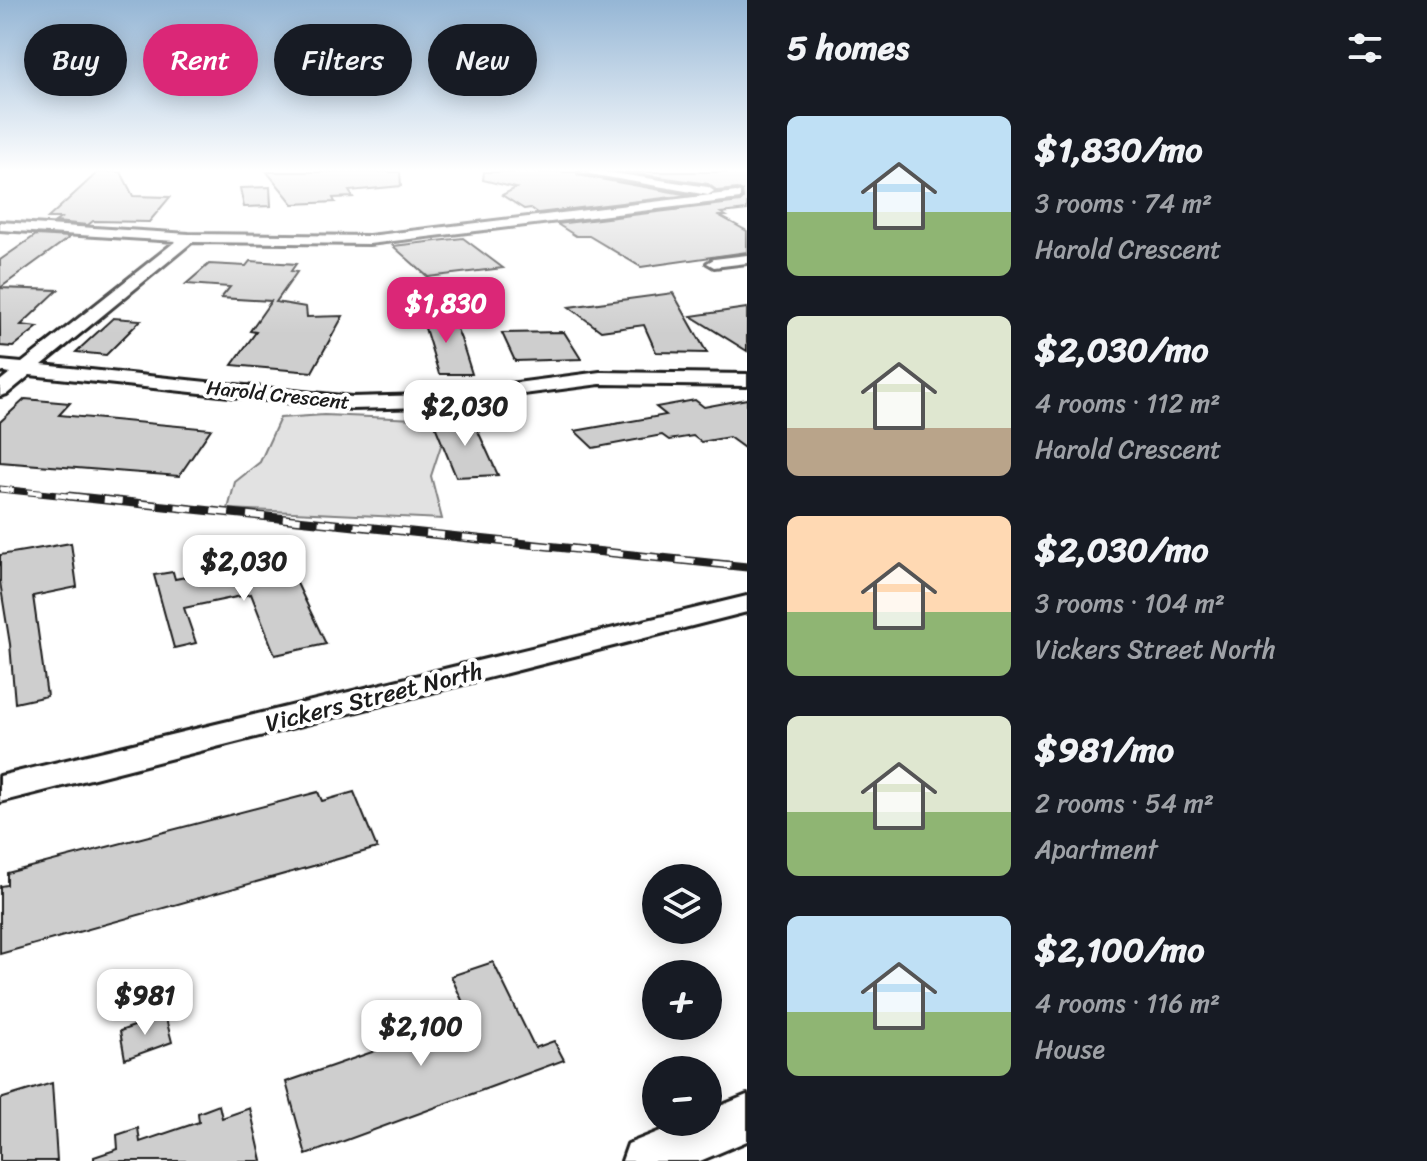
<!DOCTYPE html>
<html lang="en">
<head>
<meta charset="utf-8">
<style>
	:root { --surface:#171b24; --page:#20242c; --text:#f1f3f6; --muted:#9ea1a6; --accent:#db2777 }
	body { margin:0; font-family:Sriracha,sans-serif; background:var(--page); color:var(--text); height:100vh; display:flex; flex-direction:column; font-size:30px; white-space:nowrap }
	* { box-sizing:border-box; margin:0 }
	p { font-size:26px; color:var(--muted) }
	.icon { flex:none; width:44px; height:44px; fill:none; stroke:currentColor; stroke-width:2; stroke-linecap:round; stroke-linejoin:round }
	.map { position:relative; flex:1; overflow:hidden }
	.drawer { display:flex; flex-direction:column; background:var(--surface); width:680px }
	.drawer>* { flex:none }
	.guide { position:absolute; left:24px; top:24px; width:602px; height:72px; display:flex; gap:16px }
	.tools { position:absolute; left:642px; top:864px; display:grid; gap:16px }
	.tools a { display:grid; place-items:center; width:80px; height:80px; border-radius:50%; background:var(--surface); box-shadow:0 4px 20px #0003; font-size:40px }
	.price { position:absolute; translate:-50% -68px; padding:0 18px; border-radius:16px; background:#fff; color:#222; font-size:26px; line-height:52px; filter:drop-shadow(0 2px 4px #0008) }
	.price::after { content:''; position:absolute; left:50%; top:48px; width:24px; height:18px; margin-left:-12px; background:inherit; clip-path:polygon(0 0,100% 0,50% 100%) }
	.price.selected { background:var(--accent); color:#fff }
	ul { padding:0; list-style:none }
	li { display:flex; align-items:center; gap:24px; height:200px; padding:0 40px }
	li span { display:grid; place-items:center; flex:none; width:224px; height:160px; border-radius:12px; color:#555 }
	li>.icon { margin-inline-start:auto }
	span .icon { width:96px; height:96px; fill:#fffc; stroke-width:1 }
	li b { font-size:34px }
	h2 { display:flex; justify-content:space-between; align-items:center; height:96px; padding:0 40px; font-size:34px }
	.tag { padding:0 28px; border-radius:36px; background:var(--surface); box-shadow:0 4px 20px #0003; font-size:28px; line-height:72px }
	.tag.selected { background:var(--accent); color:#fff }
	main { display:flex; flex:1; min-height:0 }
	.map>svg:first-child { display:block }
	.green { fill:#e2e2e2; stroke:#7f7f7f; stroke-width:2 }
	.building { fill:#cecece; stroke:#1c1c1c; stroke-width:2 }
	.lines { fill:none; stroke-linecap:round; stroke-linejoin:round }
	.minor-casing { stroke:#1c1c1c; stroke-width:6 }
	.minor { fill:#fff; fill-rule:evenodd }
	.rail-far1-casing { stroke:#1c1c1c; stroke-width:7 }
	.rail-casing { stroke:#1c1c1c; stroke-width:9 }
	.rail-far1 { stroke:#fff; stroke-width:5; stroke-dasharray:14; stroke-linecap:butt }
	.rail { stroke:#fff; stroke-width:6; stroke-dasharray:18; stroke-linecap:butt }
	.labels { text-anchor:middle; dominant-baseline:central; stroke-width:8; stroke-linejoin:round; paint-order:stroke }
	.far-street-label { font-size:20px; fill:#1c1c1c; stroke:#fff }
	.street-label { font-size:24px; fill:#1c1c1c; stroke:#fff }
</style>
</head>
<body>
<main>
<div class="map">
<svg width="747" height="1161" viewBox="0 0 747 1161">
	<rect width="100%" height="100%" fill="#fff"/>
	<filter id="ink" filterUnits="userSpaceOnUse"><feTurbulence type="fractalNoise" baseFrequency=".0125" numOctaves="2"/><feDisplacementMap in="SourceGraphic" scale="16" xChannelSelector="R" yChannelSelector="G"/><feConvolveMatrix kernelMatrix="1 2 1 2 8 2 1 2 1" color-interpolation-filters="sRGB"/></filter>
	<g filter="url(#ink)">
		<polygon class="green" points="324,415 439,420 447,427 431,476 442,519 228,509 235,482 260,462 280,418"/>
		<g class="building">
			<polygon points="98,172 121,172 133,196 170,197 149,222 93,221 88,225 55,222 61,218 48,218"/>
			<polygon points="267,172 400,172 401,186 349,191 353,197 333,198 335,202 293,204"/>
			<polygon points="484,172 576,172 578,175 689,195 538,213 531,208 524,209 502,195 516,188 483,180"/>
			<polygon points="625,172 747,172 747,210 721,213 726,216 720,216 747,231 747,252 641,267 589,236 576,236 557,224 740,202 743,199 742,191 737,189 717,191 708,184"/>
			<polygon points="270,187 271,206 244,207 240,188"/>
			<polygon points="36,235 70,237 0,288 58,290 21,325 38,327 13,347 0,346 0,260"/>
			<polygon points="463,238 503,268 428,277 393,246"/>
			<polygon points="250,261 296,264 291,271 297,272 276,302 306,307 307,317 343,316 312,372 232,365 256,332 250,331 271,301 221,298 230,287 186,284 209,264 246,266"/>
			<polygon points="673,293 707,353 656,352 644,325 601,331 569,307"/>
			<polygon points="747,308 747,351 691,316"/>
			<polygon points="451,314 461,339 472,374 439,374 421,315"/>
			<polygon points="113,318 141,320 106,355 76,352"/>
			<polygon points="564,332 581,359 515,361 502,333"/>
			<polygon points="25,399 70,403 59,415 211,429 179,476 0,462 0,422"/>
			<polygon points="747,399 747,450 729,437 701,442 693,436 669,440 662,435 593,448 575,431 666,415 656,407 695,400 704,407"/>
			<polygon points="472,418 498,475 456,477 433,421"/>
			<polygon points="71,543 77,587 33,596 47,696 15,703 10,644 0,582 0,555"/>
			<polygon points="285,558 326,644 275,655 251,594 184,608 196,643 174,648 154,575 173,572 175,579"/>
			<polygon points="318,792 322,801 354,792 377,848 0,954 0,886 7,885 7,873"/>
			<polygon points="493,962 535,1048 554,1041 564,1060 306,1155 286,1082 470,1018 451,976"/>
			<polygon points="165,1015 172,1042 125,1059 120,1031"/>
			<polygon points="52,1083 57,1161 0,1161 0,1099"/>
			<polygon points="219,1105 222,1118 250,1108 262,1161 94,1161 94,1157 118,1149 117,1135 138,1128 140,1142 199,1122 198,1113"/>
		</g>
		<g class="lines">
			<defs>
				<g id="minor">
					<polygon points="579,172 606,172 708,187 714,191 708,195"/>
					<polygon points="736,192 740,193 740,199 369,244 192,242 42,365 352,397 424,395 600,372 747,374 747,386 600,384 424,407 352,409 30,375 7,394 0,396 0,381 10,373 0,371 0,361 22,363 176,241 0,230 0,222 189,234 369,236"/>
					<polygon points="747,255 747,263 714,267 707,263 714,259"/>
					<polygon points="747,596 747,612 0,802 0,776"/>
					<polygon points="747,1095 747,1141 700,1161 622,1161 628,1144 683,1122 708,1122 708,1111"/>
				</g>
			</defs>
			<use href="#minor" class="minor-casing"/>
			<use href="#minor" class="minor"/>
			<defs>
				<polyline id="rail-far1" points="0,489 87,498"/>
				<polyline id="rail" points="68,496 747,567"/>
			</defs>
			<use href="#rail-far1" class="rail-far1-casing"/>
			<use href="#rail" class="rail-casing"/>
			<use href="#rail-far1" class="rail-far1"/>
			<use href="#rail" class="rail"/>
		</g>
	</g>
	<linearGradient id="sky" x2="0" y2="1"><stop stop-color="#95b6d5"/><stop offset="0.51" stop-color="#fff"/><stop offset="1" stop-color="#fff" stop-opacity="0"/></linearGradient>
	<rect width="747" height="334" fill="url(#sky)"/>
	<g class="labels">
		<g class="far-street-label">
			<text transform="translate(278 395) rotate(6)">Harold Crescent</text>
		</g>
		<g class="street-label">
			<text transform="translate(374 697) rotate(-14)">Vickers Street North</text>
		</g>
	</g>
</svg>
<div class="tools">
<a><svg class="icon" aria-label="layers" viewBox="0 0 24 24"><path d="M12 4l9 5-9 5-9-5zM3 14l9 5 9-5"/></svg></a>
<a>+</a>
<a>−</a>
</div>
<b class="price selected" style="left:446px;top:345px">$1,830</b>
<b class="price" style="left:465px;top:448px">$2,030</b>
<b class="price" style="left:244px;top:603px">$2,030</b>
<b class="price" style="left:145px;top:1037px">$981</b>
<b class="price" style="left:421px;top:1068px">$2,100</b>
<div class="guide">
<a class="tag">Buy</a>
<a class="tag selected">Rent</a>
<a class="tag">Filters</a>
<a class="tag">New</a>
</div>
</div>
<section class="drawer">
<h2>5 homes<svg class="icon" aria-label="filters" viewBox="0 0 24 24"><path d="M4 7h16M4 17h16"/><circle cx="9" cy="7" r="2"/><circle cx="15" cy="17" r="2"/></svg></h2>
<ul>
<li><span style="background:linear-gradient(#bfe0f5 60%,#8fb573 0)"><svg class="icon" aria-label="home" viewBox="0 0 24 24"><path d="M3 11l9-7 9 7M6 9v11h12V9"/></svg></span><div><b>$1,830/mo</b><p>3 rooms · 74 m²</p><p>Harold Crescent</p></div></li>
<li><span style="background:linear-gradient(#dfe7d0 70%,#b9a48a 0)"><svg class="icon" aria-label="home" viewBox="0 0 24 24"><path d="M3 11l9-7 9 7M6 9v11h12V9"/></svg></span><div><b>$2,030/mo</b><p>4 rooms · 112 m²</p><p>Harold Crescent</p></div></li>
<li><span style="background:linear-gradient(#ffd9b3 60%,#8fb573 0)"><svg class="icon" aria-label="home" viewBox="0 0 24 24"><path d="M3 11l9-7 9 7M6 9v11h12V9"/></svg></span><div><b>$2,030/mo</b><p>3 rooms · 104 m²</p><p>Vickers Street North</p></div></li>
<li><span style="background:linear-gradient(#dfe7d0 60%,#8fb573 0)"><svg class="icon" aria-label="home" viewBox="0 0 24 24"><path d="M3 11l9-7 9 7M6 9v11h12V9"/></svg></span><div><b>$981/mo</b><p>2 rooms · 54 m²</p><p>Apartment</p></div></li>
<li><span style="background:linear-gradient(#bfe0f5 60%,#8fb573 0)"><svg class="icon" aria-label="home" viewBox="0 0 24 24"><path d="M3 11l9-7 9 7M6 9v11h12V9"/></svg></span><div><b>$2,100/mo</b><p>4 rooms · 116 m²</p><p>House</p></div></li>
</ul>
</section>
</main>
</body>
</html>
